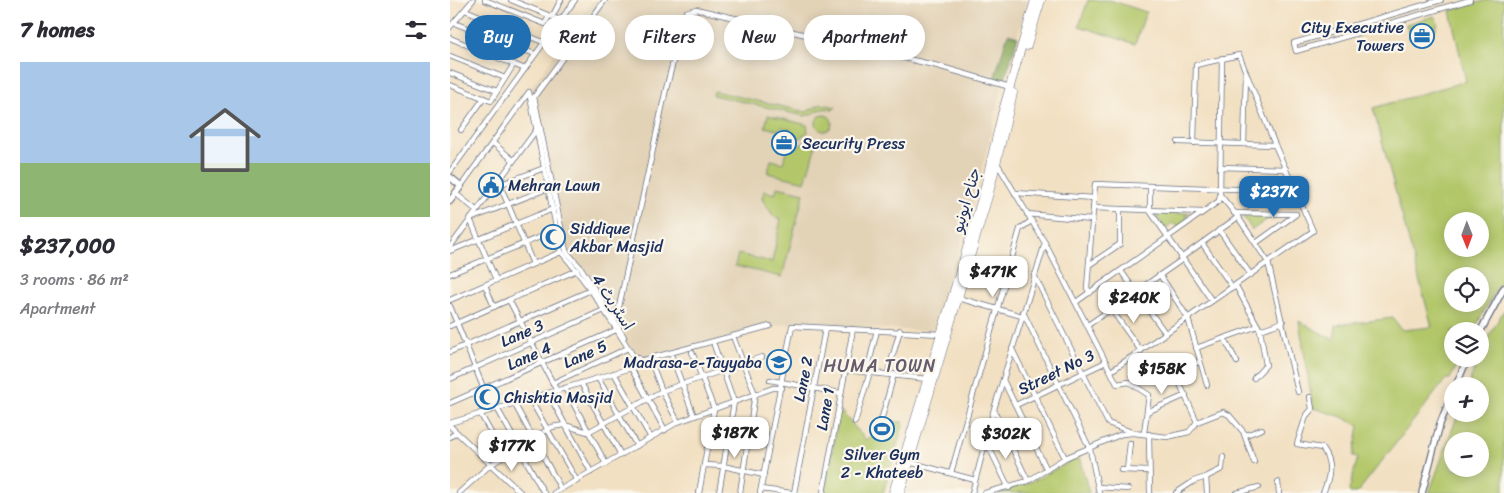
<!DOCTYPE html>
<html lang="en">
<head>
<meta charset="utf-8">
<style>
	:root { --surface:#fff; --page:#f2f2f3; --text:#2b2b33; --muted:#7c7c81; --line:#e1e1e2; --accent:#1f6fb2 }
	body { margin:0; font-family:Sriracha,"Playpen Sans Arabic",sans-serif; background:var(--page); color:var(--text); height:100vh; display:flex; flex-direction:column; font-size:19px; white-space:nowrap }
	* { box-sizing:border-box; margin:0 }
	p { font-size:16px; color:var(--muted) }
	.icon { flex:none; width:28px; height:28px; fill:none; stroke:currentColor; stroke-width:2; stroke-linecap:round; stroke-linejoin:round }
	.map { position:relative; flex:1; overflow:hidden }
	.details { display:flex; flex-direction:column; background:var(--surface); width:450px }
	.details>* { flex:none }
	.top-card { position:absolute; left:15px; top:15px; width:475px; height:45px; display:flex; gap:10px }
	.needle { width:32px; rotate:179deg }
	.fabs { position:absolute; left:994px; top:212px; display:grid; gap:10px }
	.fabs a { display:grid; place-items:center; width:45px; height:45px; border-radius:50%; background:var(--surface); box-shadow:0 2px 12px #0003; font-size:25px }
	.price { position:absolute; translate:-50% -42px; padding:0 11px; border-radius:10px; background:#fff; color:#222; font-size:16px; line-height:32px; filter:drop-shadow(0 1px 2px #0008) }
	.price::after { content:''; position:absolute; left:50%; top:30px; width:15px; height:11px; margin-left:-8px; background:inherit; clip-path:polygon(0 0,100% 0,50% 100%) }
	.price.on { background:var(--accent); color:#fff }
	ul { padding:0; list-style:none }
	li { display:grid; align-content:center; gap:10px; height:265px; padding:0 20px }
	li+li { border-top:1px solid var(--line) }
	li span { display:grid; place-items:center; height:155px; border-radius:0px; color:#555 }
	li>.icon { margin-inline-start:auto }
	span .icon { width:90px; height:90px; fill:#fffc; stroke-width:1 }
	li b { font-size:21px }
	h2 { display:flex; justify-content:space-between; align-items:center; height:60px; padding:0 20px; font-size:21px }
	.chip { padding:0 18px; border-radius:22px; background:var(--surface); box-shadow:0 2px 12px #0003; font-size:18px; line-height:45px }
	.chip.on { background:var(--accent); color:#fff }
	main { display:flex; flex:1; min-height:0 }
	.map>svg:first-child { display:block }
	.built { fill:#e2d2b6 }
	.green { fill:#b3c76b; stroke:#677b64; fill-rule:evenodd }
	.forest { fill:#8eac5f; stroke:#546e5e }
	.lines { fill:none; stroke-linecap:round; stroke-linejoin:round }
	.street-casing { stroke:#666d81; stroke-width:6 }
	.secondary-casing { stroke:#666d81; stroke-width:8 }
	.highway-casing { stroke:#666d81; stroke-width:9 }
	.street { stroke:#fff; stroke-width:4.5 }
	.secondary { stroke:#fff; stroke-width:5.5 }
	.highway { stroke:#fff; stroke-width:8 }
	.labels { text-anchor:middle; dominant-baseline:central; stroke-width:4.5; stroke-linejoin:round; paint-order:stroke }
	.poi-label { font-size:16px; fill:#1b2f5e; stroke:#fbf7ec; text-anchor:start }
	.street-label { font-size:16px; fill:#1b2f5e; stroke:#fbf7ec }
	.neighbourhood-label { font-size:18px; letter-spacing:1px; fill:#655c6d; stroke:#fbf7ec }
</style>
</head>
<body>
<main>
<section class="details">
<h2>7 homes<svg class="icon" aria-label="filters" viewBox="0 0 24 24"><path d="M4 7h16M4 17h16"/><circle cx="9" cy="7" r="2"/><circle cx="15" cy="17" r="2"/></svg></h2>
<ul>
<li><span style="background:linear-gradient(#a9c7e8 65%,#8fb573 0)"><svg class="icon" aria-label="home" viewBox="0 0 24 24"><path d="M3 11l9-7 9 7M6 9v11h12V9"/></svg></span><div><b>$237,000</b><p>3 rooms · 86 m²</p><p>Apartment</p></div></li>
</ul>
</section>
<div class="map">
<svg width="1054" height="493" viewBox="0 0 1054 493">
	<rect width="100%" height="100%" fill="#fbf7ec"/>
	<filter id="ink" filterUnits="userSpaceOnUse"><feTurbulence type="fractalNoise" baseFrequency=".02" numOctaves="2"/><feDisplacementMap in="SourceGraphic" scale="10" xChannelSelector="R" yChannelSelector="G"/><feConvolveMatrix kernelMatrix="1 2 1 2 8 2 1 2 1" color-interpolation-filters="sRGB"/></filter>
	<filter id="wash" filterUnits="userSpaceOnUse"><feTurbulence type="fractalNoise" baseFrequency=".0096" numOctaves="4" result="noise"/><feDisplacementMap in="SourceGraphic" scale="20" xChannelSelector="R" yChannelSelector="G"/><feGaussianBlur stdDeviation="1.12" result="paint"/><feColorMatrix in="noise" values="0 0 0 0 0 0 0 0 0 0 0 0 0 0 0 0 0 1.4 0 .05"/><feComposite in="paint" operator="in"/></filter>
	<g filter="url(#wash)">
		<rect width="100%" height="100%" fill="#f2e0c2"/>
		<polygon class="built" points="144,0 578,0 552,87 523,206 484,331 334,324 189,364 129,268 114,254 80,89"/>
		<g class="green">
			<polygon points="638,0 660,0 696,12 685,44 629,26"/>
			<path d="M1037 0H1054V276L1023 331H1002V359H1010L1000 379H996L907 493H900L899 490 908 457 903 456 909 426 892 417 863 408 849 321 884 340 886 325 943 318 952 330 982 327 923 108 1016 81 1000 11ZM1002 221H1030V249H1002ZM1002 276H1030V304H1002Z"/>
			<polygon points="984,16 988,23 984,33 968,26 960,40 956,24"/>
			<path d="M264 91 356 112 371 104 386 107 383 110C370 105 365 115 354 116L263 95Z"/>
			<circle cx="374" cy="123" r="8"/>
			<polygon points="318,115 357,125 358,132 343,143 339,142 341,130 332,127 327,130 315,127"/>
			<polygon points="362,137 367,141 355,182 318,173 321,160 333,163 337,147 345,149"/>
			<polygon points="327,187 354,193 332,277 285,266 288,254 322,262 331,219 324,217 312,199 314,191 325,194"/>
			<polygon points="704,213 740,213 736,216 738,220 728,227 722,223 716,229"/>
			<polygon points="824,215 802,230 793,216"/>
			<path d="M1054 310V493H979L1008 414H1030V386H1018L1032 348ZM1002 441H1030V469H1002Z"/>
			<polygon points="390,410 416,440 443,422 454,422 433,493 374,493"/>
			<polygon points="629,457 639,493 548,493 581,482"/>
		</g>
		<polygon class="forest" points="558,34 568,37 554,82 544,79"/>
	</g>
	<g filter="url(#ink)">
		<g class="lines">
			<defs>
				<g id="street">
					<polyline points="35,0 95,24 99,16"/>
					<polyline points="61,0 110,20"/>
					<polyline points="155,0 84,97 116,251 131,268 163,319 167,316 216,89 236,12 246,9 488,66 560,87"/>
					<polyline points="991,0 844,43 846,51 1020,0"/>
					<polyline points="15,10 93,42"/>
					<polyline points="102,17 111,0"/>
					<polyline points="4,23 85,54"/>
					<polyline points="0,27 23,0"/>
					<polyline points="0,38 75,69"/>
					<polyline points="0,56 55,78"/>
					<polyline points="772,58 770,195 788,217 818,262 848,392"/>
					<polyline points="0,73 47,91"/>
					<polyline points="0,85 41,101 64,64"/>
					<polyline points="11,130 34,98"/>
					<polyline points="43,143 63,160"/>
					<polyline points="744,143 746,65 789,55 825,145"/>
					<polyline points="794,144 796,73"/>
					<polyline points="547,163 595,243 667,384 679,382 699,395 694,433"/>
					<polyline points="770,167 836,169"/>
					<polyline points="0,172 125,0"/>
					<polyline points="49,185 94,168"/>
					<polyline points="50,185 83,264"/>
					<path d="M11 186 79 92 111 252C141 286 164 326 189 365"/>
					<polyline points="700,187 700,211 762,301"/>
					<polyline points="5,193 26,210"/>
					<polyline points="565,193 644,198"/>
					<polyline points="643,208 753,212"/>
					<polyline points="784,213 846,214"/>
					<polyline points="577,214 642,220"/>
					<polyline points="769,230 801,275"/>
					<polyline points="752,243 783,288"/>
					<polyline points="806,243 845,215"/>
					<polyline points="0,247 87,129"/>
					<polyline points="0,251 103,209"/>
					<polyline points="731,258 788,217"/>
					<polyline points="639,265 670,244 670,209"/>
					<polyline points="671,271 716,334"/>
					<polyline points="0,274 107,230"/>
					<polyline points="584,275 658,423 684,433 717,437 739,432 747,422 773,412 779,415 796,435 812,429"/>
					<polyline points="710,275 738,318 757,385"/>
					<polyline points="46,280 20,219 99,188"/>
					<polyline points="35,285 44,307"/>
					<polyline points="786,286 810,330 816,365 804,378"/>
					<polyline points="640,293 637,288 645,184 845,191"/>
					<polyline points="508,298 572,316"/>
					<polyline points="0,300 111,252"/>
					<polyline points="59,300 107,391"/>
					<polyline points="626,302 769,201 770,195"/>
					<polyline points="0,306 42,409"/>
					<polyline points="661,309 691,351"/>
					<polyline points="573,312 640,449 649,493"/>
					<polyline points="163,319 174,337"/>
					<polyline points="638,325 733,259"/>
					<polyline points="0,326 127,270"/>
					<polyline points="810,330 833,322"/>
					<polyline points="774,338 787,362"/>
					<polyline points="284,339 305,394 290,493"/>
					<polyline points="264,345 284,402 269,493"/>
					<polyline points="746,348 808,326"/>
					<polyline points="562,349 615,458"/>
					<polyline points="0,352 141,290"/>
					<polyline points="242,352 264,409 249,493"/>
					<polyline points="222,357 244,416"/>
					<polyline points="188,358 190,361 320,326"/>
					<polyline points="690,364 700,373 728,358 735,357 746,363 750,362"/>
					<polyline points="181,368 215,430"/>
					<polyline points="396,370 477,379"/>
					<polyline points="661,371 863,231 825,145 728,142"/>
					<polyline points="417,372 427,330"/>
					<polyline points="164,373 201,438"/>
					<polyline points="438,373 450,330"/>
					<polyline points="148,378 187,446"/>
					<polyline points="0,379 154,310"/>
					<polyline points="320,380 390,393"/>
					<polyline points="553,380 597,470"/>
					<polyline points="103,383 178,348"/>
					<polyline points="131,383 171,455"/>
					<polyline points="730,384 747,422"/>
					<polyline points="115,388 156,464"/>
					<polyline points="98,393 141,472"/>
					<path d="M860 397 862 409 856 416 847 444 872 448C883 463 880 477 873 493"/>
					<polyline points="80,399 127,481"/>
					<polyline points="0,403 166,330"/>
					<polyline points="64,403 111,489"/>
					<polyline points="566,405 656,362"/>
					<polyline points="47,408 94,493"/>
					<polyline points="544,410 578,481"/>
					<polyline points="697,412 736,395"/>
					<polyline points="30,413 54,456"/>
					<polyline points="405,422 420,372"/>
					<polyline points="0,423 201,362 212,391 228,422"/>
					<polyline points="0,426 71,493"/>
					<polyline points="429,428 444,374"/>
					<polyline points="699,434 700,493"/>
					<polyline points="794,434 804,462"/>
					<polyline points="0,437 6,433"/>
					<polyline points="536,441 559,488"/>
					<polyline points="459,462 525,480"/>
					<polyline points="254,465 273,466 314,475"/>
					<polyline points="671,470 699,471"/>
					<polyline points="677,470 680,443"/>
					<polyline points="501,473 570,229 581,221"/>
					<polyline points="756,477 772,469 773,457"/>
					<polyline points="828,482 829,493"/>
					<polyline points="648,487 678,489"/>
					<polyline points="311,489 341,493"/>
					<polyline points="9,493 40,465 102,427 114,425 138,432 212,391 312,357"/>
					<polyline points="104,493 228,422 323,388 332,388"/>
					<polyline points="310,493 342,326 490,334"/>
					<polyline points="344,493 375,329"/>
					<polyline points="373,493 403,329"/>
					<polyline points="522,493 544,409 595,243"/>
					<polyline points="535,493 578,481 615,458 672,434 683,433"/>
					<polyline points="726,493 744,481 756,477 757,493"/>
					<polyline points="787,493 809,487"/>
				</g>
				<g id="secondary">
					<polyline points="0,177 11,186 0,201"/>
					<polyline points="1030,332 1054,288"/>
					<polyline points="1006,386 1017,359"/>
					<polyline points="972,493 990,424 1002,394"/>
				</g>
				<g id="highway">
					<polyline points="577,46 591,0"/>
					<polyline points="443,493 533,195 552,114 585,0"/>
					<polyline points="450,493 539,193 563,93"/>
				</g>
			</defs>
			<use href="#street" class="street-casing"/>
			<use href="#secondary" class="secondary-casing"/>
			<use href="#highway" class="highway-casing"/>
			<use href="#street" class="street"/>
			<use href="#secondary" class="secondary"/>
			<use href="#highway" class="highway"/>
		</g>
	</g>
	<defs>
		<symbol id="office-ring" viewBox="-11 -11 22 22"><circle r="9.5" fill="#fbf7ec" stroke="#1f6fb2" stroke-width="1.5"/><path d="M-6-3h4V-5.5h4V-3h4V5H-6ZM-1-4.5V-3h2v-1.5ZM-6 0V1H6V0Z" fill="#1f6fb2"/></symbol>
		<symbol id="civic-ring" viewBox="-11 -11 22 22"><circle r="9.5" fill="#fbf7ec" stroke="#1f6fb2" stroke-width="1.5"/><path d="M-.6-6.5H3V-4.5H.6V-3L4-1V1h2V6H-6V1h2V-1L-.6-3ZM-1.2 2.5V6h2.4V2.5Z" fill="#1f6fb2"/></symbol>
		<symbol id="mosque-ring" viewBox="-11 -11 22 22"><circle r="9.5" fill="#fbf7ec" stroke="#1f6fb2" stroke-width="1.5"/><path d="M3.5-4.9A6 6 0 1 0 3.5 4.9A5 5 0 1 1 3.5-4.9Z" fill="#1f6fb2"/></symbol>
		<symbol id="university-ring" viewBox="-11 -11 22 22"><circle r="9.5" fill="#fbf7ec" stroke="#1f6fb2" stroke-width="1.5"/><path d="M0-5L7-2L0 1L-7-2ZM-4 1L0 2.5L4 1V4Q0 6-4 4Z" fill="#1f6fb2"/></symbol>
		<symbol id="stadium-ring" viewBox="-11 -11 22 22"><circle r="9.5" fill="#fbf7ec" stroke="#1f6fb2" stroke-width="1.5"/><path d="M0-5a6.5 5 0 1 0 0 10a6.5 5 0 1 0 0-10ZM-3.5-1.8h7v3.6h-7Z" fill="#1f6fb2"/></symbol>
	</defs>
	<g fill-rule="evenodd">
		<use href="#office-ring" x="958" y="22" width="28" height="28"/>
		<use href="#office-ring" x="320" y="129" width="28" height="28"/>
		<use href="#civic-ring" x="27" y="171" width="28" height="28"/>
		<use href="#mosque-ring" x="89" y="223" width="28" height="28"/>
		<use href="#university-ring" x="315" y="348" width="28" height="28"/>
		<use href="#mosque-ring" x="23" y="383" width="28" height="28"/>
		<use href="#stadium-ring" x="418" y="415" width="28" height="28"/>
	</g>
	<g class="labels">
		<g class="poi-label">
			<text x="954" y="27" text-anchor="end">City Executive<tspan x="954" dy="18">Towers</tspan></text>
			<text x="352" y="143">Security Press</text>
			<text x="58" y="185">Mehran Lawn</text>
			<text x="120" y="228">Siddique<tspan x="120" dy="18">Akbar Masjid</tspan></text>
			<text x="312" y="362" text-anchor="end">Madrasa-e-Tayyaba</text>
			<text x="54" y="397">Chishtia Masjid</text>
			<text x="432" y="454" text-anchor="middle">Silver Gym<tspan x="432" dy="18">2 - Khateeb</tspan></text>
		</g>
		<g class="street-label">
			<text transform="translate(516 200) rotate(-74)">جناح ایونیو</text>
			<text transform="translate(163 302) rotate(57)">اسٹریٹ 4</text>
			<text transform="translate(72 333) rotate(-24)">Lane 3</text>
			<text transform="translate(135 354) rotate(-24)">Lane 5</text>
			<text transform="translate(79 356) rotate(-24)">Lane 4</text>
			<text transform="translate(606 372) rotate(-26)">Street No 3</text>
			<text transform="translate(353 379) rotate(-79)">Lane 2</text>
			<text transform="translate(375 409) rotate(-80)">Lane 1</text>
		</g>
		<g class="neighbourhood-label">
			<text x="430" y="366">HUMA TOWN</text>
		</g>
	</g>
</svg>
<div class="fabs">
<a><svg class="needle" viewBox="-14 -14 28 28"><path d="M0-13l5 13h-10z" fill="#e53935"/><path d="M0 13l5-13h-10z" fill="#7c7c81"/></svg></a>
<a><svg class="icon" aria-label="locate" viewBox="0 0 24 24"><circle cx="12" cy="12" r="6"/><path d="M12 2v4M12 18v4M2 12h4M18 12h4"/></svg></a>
<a><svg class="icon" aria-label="layers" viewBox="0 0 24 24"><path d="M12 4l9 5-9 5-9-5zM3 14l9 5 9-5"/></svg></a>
<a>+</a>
<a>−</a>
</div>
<b class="price on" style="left:824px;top:218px">$237K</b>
<b class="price" style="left:543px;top:298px">$471K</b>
<b class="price" style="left:684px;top:324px">$240K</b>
<b class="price" style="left:712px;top:395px">$158K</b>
<b class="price" style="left:285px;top:459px">$187K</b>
<b class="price" style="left:556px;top:460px">$302K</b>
<b class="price" style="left:62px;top:472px">$177K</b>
<div class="top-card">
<a class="chip on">Buy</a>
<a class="chip">Rent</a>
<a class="chip">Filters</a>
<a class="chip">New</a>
<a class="chip">Apartment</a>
</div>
</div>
</main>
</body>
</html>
